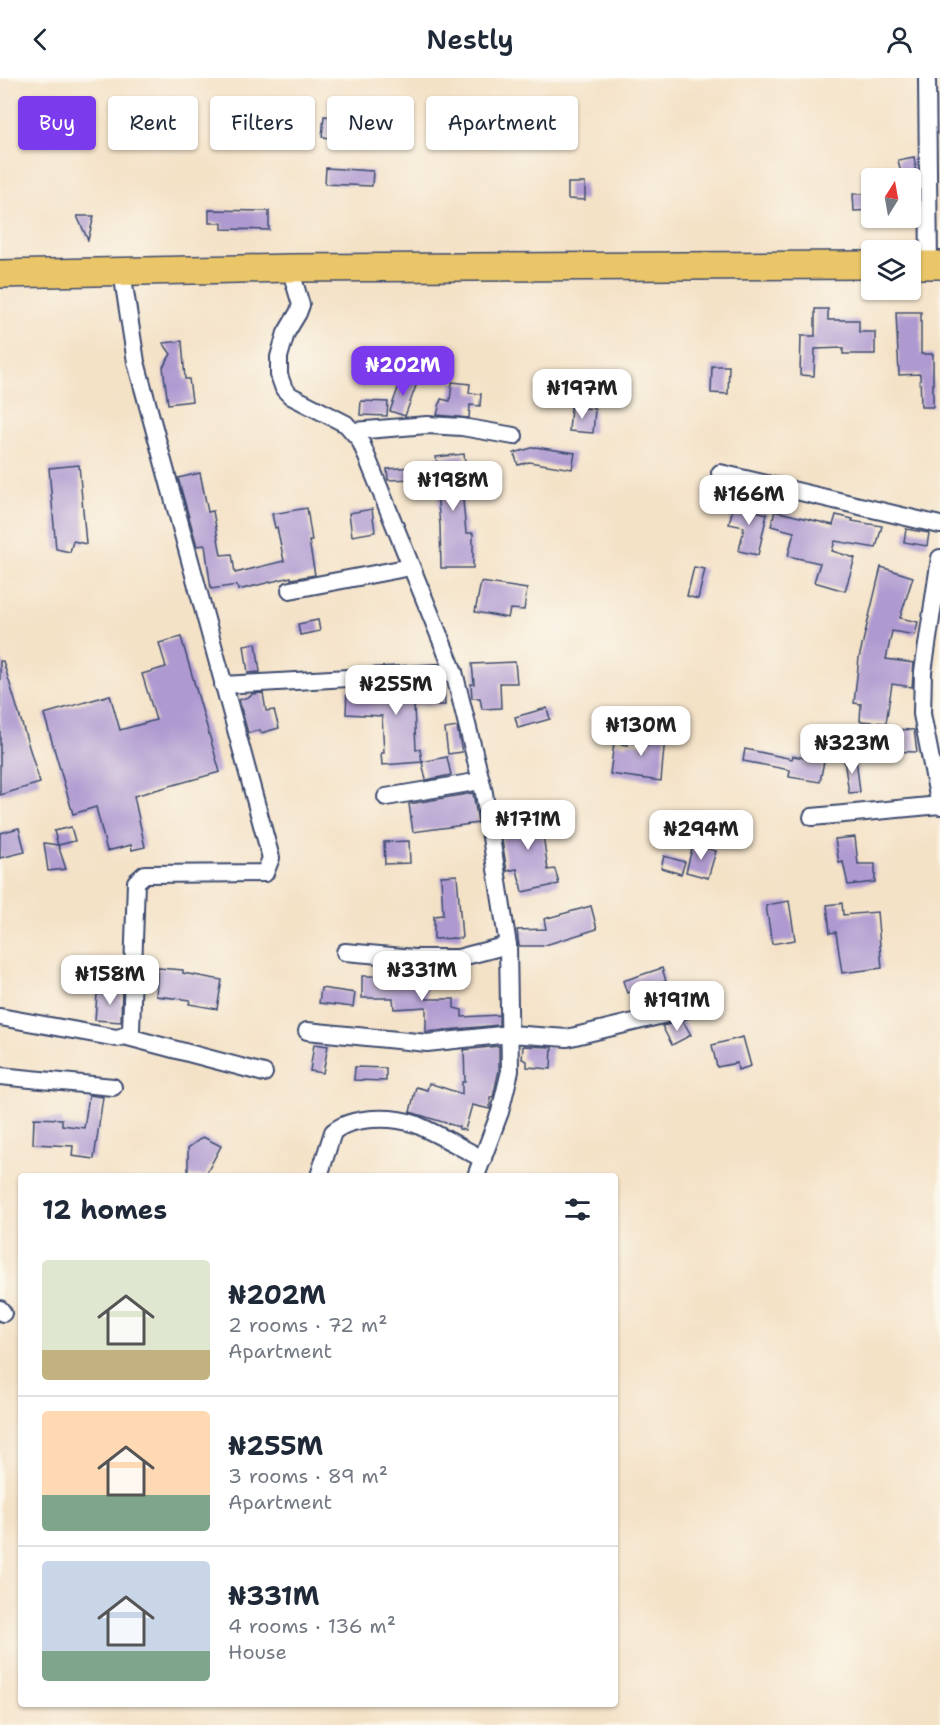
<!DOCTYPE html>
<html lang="en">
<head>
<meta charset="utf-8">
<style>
	:root { --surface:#fff; --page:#f2f2f3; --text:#1f2937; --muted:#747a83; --line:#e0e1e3; --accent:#7c3aed }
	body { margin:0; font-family:"Shantell Sans",sans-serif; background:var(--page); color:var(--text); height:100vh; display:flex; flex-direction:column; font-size:22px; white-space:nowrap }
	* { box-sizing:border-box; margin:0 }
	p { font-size:20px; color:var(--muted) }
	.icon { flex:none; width:33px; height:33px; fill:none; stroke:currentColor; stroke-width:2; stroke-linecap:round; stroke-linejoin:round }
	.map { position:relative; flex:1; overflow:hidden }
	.sheet { position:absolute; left:18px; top:1095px; width:600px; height:534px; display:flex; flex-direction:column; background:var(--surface); border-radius:6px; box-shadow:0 2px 4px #0004 }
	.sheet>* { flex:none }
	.hud { position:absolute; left:18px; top:18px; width:600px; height:54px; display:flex; gap:12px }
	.needle { width:39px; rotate:11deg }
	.fabs { position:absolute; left:861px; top:90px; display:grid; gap:12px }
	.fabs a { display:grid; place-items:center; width:60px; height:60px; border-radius:6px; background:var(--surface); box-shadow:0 2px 4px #0004; font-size:30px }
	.price { position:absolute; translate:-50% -51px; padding:0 14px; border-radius:12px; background:#fff; color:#222; font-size:20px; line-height:39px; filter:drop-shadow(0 2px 3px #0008) }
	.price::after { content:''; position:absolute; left:50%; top:36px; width:18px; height:14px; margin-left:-9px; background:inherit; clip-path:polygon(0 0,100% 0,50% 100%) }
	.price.current { background:var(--accent); color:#fff }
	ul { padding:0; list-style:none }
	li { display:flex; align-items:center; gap:18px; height:150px; padding:0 24px }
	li+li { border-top:2px solid var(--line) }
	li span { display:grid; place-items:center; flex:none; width:168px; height:120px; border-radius:6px; color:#555 }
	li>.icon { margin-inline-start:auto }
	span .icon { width:72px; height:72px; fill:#fffc; stroke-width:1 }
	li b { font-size:26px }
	h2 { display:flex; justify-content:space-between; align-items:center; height:72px; padding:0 24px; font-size:26px }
	.tag { padding:0 21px; border-radius:6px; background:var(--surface); box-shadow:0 2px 4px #0004; font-size:21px; line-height:54px }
	.tag.current { background:var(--accent); color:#fff }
	header { display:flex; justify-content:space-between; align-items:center; height:78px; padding:0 24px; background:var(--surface); font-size:27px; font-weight:600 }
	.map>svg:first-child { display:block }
	.building { fill:#ae99d0 }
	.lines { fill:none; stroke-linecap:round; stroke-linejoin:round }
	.minor-casing { stroke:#3c4a6e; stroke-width:20 }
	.primary-casing { stroke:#3c4a6e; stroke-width:30 }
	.minor { stroke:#fff; stroke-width:16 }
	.primary { stroke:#ebc669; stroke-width:27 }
</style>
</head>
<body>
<header><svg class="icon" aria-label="back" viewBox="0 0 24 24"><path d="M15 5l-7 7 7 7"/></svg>Nestly<svg class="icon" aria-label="person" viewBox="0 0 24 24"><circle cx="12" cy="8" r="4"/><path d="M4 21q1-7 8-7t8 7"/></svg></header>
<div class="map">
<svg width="940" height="1647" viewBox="0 0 940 1647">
	<rect width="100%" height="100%" fill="#fbf7ec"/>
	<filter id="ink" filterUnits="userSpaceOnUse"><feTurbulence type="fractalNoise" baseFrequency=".0167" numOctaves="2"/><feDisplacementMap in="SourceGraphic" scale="12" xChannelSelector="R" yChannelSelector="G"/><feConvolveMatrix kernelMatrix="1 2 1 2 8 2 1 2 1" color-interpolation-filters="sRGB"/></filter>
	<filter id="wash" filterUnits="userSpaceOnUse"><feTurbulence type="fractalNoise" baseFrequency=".008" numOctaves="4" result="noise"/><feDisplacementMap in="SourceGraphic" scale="24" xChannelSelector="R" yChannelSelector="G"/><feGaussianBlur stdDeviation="1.35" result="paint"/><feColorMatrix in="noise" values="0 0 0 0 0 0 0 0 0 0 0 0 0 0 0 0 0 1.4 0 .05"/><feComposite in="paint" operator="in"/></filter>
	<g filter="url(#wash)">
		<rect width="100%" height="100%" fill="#f4e2c7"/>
		<g id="blocks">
			<g class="building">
				<polygon points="324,38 378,43 376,64 322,59"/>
				<polygon points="914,79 916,92 901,95 898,82"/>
				<polygon points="326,90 373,93 372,108 325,106"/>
				<polygon points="910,103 918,103 918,142 910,143"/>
				<polygon points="568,105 585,105 585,122 568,121"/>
				<polygon points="853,116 872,116 872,132 854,133"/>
				<polygon points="209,132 269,133 269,152 222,151 222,145 209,145"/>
				<polygon points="77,138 94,138 88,162"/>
				<polygon points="815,231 828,231 828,242 859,242 859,254 875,254 875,276 843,276 843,270 815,271 814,298 800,297 801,258 815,258"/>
				<polygon points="896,234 921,234 921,276 933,276 933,329 921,329 920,296 899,297"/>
				<polygon points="182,263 185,301 189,301 192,323 168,326 163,289 171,276 163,265"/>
				<polygon points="712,288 729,288 728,316 711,315"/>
				<polygon points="402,299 417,305 405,338 390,333"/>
				<polygon points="452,304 470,306 469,315 481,316 480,328 470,327 469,340 437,337 441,321 450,323"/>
				<polygon points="361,323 388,324 387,338 360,337"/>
				<polygon points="571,329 595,331 593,355 569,353"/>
				<polygon points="535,369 575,375 572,391 529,384 518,387 514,375"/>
				<polygon points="464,376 468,411 462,412 466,455 473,455 473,490 441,490 440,447 437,415 431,416 429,395 438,394 436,379"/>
				<polygon points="79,387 86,466 73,463 70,474 56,471 49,390"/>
				<polygon points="414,389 414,401 388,402 387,391"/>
				<polygon points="200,395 208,434 213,433 221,477 232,476 235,495 284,483 277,449 275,450 272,436 307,430 312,463 309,463 315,497 291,501 291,499 238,512 237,507 211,511 205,467 197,468 178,400"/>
				<polygon points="735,421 749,424 748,431 767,436 758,477 739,473 744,449 729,446"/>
				<polygon points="372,431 375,454 352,458 349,435"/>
				<polygon points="775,433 833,447 836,437 853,441 852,443 882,448 876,470 835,463 832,473 855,480 845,513 814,504 820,485 788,478 794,454 771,448"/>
				<polygon points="906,451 929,455 927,468 904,464"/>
				<polygon points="694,489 705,491 698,521 687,518"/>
				<polygon points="881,489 913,499 900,540 918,544 915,557 892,553 886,581 914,585 912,609 892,606 886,645 860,643 861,626 854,625 859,580"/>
				<polygon points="481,504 527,511 524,532 510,531 508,540 475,534"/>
				<polygon points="318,542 320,553 300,557 298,546"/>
				<polygon points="181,559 220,694 134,718 145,769 132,772 131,767 107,773 96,729 73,736 44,636 110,617 120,652 156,642 142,596 166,589 159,565"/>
				<polygon points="256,565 260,594 248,595 244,567"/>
				<polygon points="0,583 3,583 40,705 0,717"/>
				<polygon points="515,584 517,605 500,605 501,630 482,631 480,620 472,620 471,606 474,606 472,586"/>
				<polygon points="444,605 445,627 414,627 416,672 420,671 422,684 382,687 381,675 384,675 382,638 346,636 347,611"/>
				<polygon points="263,615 266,633 274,632 279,650 261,655 260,652 248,655 239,622 251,618 252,616"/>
				<polygon points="547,630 550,641 518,650 515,639"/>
				<polygon points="651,646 666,648 661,703 610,696 614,665 628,667 627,664 649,667"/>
				<polygon points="457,649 462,674 448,676 445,651"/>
				<polygon points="888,651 914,652 917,674 888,673"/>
				<polygon points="745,671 792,681 793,678 824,683 820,704 789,699 790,692 743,683"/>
				<polygon points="447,679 451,697 426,702 422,684"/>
				<polygon points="856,680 860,714 849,715 844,682"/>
				<polygon points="473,715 478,745 413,754 409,726"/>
				<polygon points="545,728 547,750 542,750 548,792 555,791 559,806 522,814 517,791 507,793 499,744 533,740 531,729"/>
				<polygon points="71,749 75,763 58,767 54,753"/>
				<polygon points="19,750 25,774 0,780 0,755"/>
				<polygon points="855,759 858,786 875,786 875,804 848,807 843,784 839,785 835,761"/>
				<polygon points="409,763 410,785 385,786 384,764"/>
				<polygon points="44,765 58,767 66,791 48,793"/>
				<polygon points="693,767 716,773 708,800 686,794"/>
				<polygon points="664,778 685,784 681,796 661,790"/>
				<polygon points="457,797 462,860 434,861 434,838 443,837 441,798"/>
				<polygon points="789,823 795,862 772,866 766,827"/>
				<polygon points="842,825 843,837 877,834 882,890 842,895 836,854 830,855 827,827"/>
				<polygon points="591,828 597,851 542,868 519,868 517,852 546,851 544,841"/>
				<polygon points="158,890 183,892 183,895 222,902 217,931 189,926 190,922 156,918"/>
				<polygon points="662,890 666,903 627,915 623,903"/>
				<polygon points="362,898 427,898 426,921 454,921 454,930 462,932 462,939 499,937 499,947 426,954 426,929 394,931 393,920 362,920"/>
				<polygon points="111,910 122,910 121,944 95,942 97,916 110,917"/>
				<polygon points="321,910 355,915 353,929 319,925"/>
				<polygon points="683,943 691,957 672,967 662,948"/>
				<polygon points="743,959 751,988 738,992 737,985 717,989 712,967"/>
				<polygon points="314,966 328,968 323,995 310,993"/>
				<polygon points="499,968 499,992 493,1019 490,1019 490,1031 472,1027 465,1052 459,1051 459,1049 410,1034 416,1009 427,1012 429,1005 462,1016 462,1004 465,1004 464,972"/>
				<polygon points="523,968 552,969 551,991 527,989 527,983 522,981"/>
				<polygon points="355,989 386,990 386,1003 354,1002"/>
				<polygon points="89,1017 103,1019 94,1081 72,1078 73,1068 33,1066 34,1040 62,1041 62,1047 84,1050"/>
				<polygon points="203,1059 221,1068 205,1098 188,1098 188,1070"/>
			</g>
		</g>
	</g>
	<g filter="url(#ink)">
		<use href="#blocks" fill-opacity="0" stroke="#3c4a6e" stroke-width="1.5"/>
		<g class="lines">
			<defs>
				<g id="minor">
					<polyline points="927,0 929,187"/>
					<polyline points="290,190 301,227 298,235 286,255 279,279 279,297 284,311 291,318 346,346 360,362 454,594 484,715 508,867 510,993 500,1034 476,1098"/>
					<polyline points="354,353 427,347 462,349 514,358"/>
					<polyline points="720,395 940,447"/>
					<polyline points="940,480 923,594 922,636 940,728"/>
					<polyline points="290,512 411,489"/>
					<polyline points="223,607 454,594"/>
					<polyline points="386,719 481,703"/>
					<polyline points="812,739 940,727"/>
					<polyline points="345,874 415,880 458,880 508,867"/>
					<polyline points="0,939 117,960 124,958 131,953 136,804 145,796 265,795 271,780 136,284 122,194"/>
					<polyline points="307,953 427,965 510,956 567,960 696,929"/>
					<polyline points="124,958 264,995"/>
					<polyline points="0,998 113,1009"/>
					<path d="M319 1098 333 1054C352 1038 392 1038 415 1046 438 1056 460 1069 483 1081"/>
					<polyline points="0,1231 3,1235"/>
				</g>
				<g id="primary">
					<polyline points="910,187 940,187"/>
					<polyline points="0,196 290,190 872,187"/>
				</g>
			</defs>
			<use href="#minor" class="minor-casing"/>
			<use href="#primary" class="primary-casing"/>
			<use href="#minor" class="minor"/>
			<use href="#primary" class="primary"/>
		</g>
	</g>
</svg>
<div class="fabs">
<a><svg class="needle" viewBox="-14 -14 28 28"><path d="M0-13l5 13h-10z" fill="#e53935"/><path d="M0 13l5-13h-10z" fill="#747a83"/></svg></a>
<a><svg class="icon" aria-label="layers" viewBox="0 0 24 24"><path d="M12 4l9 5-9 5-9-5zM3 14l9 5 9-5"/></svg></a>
</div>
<b class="price current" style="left:403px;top:319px">₦202M</b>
<b class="price" style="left:582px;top:342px">₦197M</b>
<b class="price" style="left:453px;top:434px">₦198M</b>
<b class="price" style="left:749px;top:448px">₦166M</b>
<b class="price" style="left:396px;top:638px">₦255M</b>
<b class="price" style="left:641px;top:679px">₦130M</b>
<b class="price" style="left:852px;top:697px">₦323M</b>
<b class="price" style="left:528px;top:773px">₦171M</b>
<b class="price" style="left:701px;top:783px">₦294M</b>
<b class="price" style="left:422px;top:924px">₦331M</b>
<b class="price" style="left:110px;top:928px">₦158M</b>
<b class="price" style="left:677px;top:954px">₦191M</b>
<div class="hud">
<a class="tag current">Buy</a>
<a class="tag">Rent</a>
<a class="tag">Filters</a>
<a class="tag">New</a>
<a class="tag">Apartment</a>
</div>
<section class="sheet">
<h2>12 homes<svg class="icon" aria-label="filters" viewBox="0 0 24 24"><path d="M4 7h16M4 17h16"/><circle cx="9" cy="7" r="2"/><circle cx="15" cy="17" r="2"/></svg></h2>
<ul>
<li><span style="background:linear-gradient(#dfe7d0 75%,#c2b280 0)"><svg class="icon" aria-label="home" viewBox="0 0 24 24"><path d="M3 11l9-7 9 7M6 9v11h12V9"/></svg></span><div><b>₦202M</b><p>2 rooms · 72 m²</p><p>Apartment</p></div></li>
<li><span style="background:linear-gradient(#ffd9b3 70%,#7fa58c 0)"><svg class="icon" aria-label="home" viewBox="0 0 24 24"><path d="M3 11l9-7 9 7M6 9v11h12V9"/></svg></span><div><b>₦255M</b><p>3 rooms · 89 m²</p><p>Apartment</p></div></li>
<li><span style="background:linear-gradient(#c9d6e8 75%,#7fa58c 0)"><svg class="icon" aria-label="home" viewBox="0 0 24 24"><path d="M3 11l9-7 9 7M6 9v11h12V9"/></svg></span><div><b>₦331M</b><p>4 rooms · 136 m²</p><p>House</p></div></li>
</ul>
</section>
</div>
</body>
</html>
